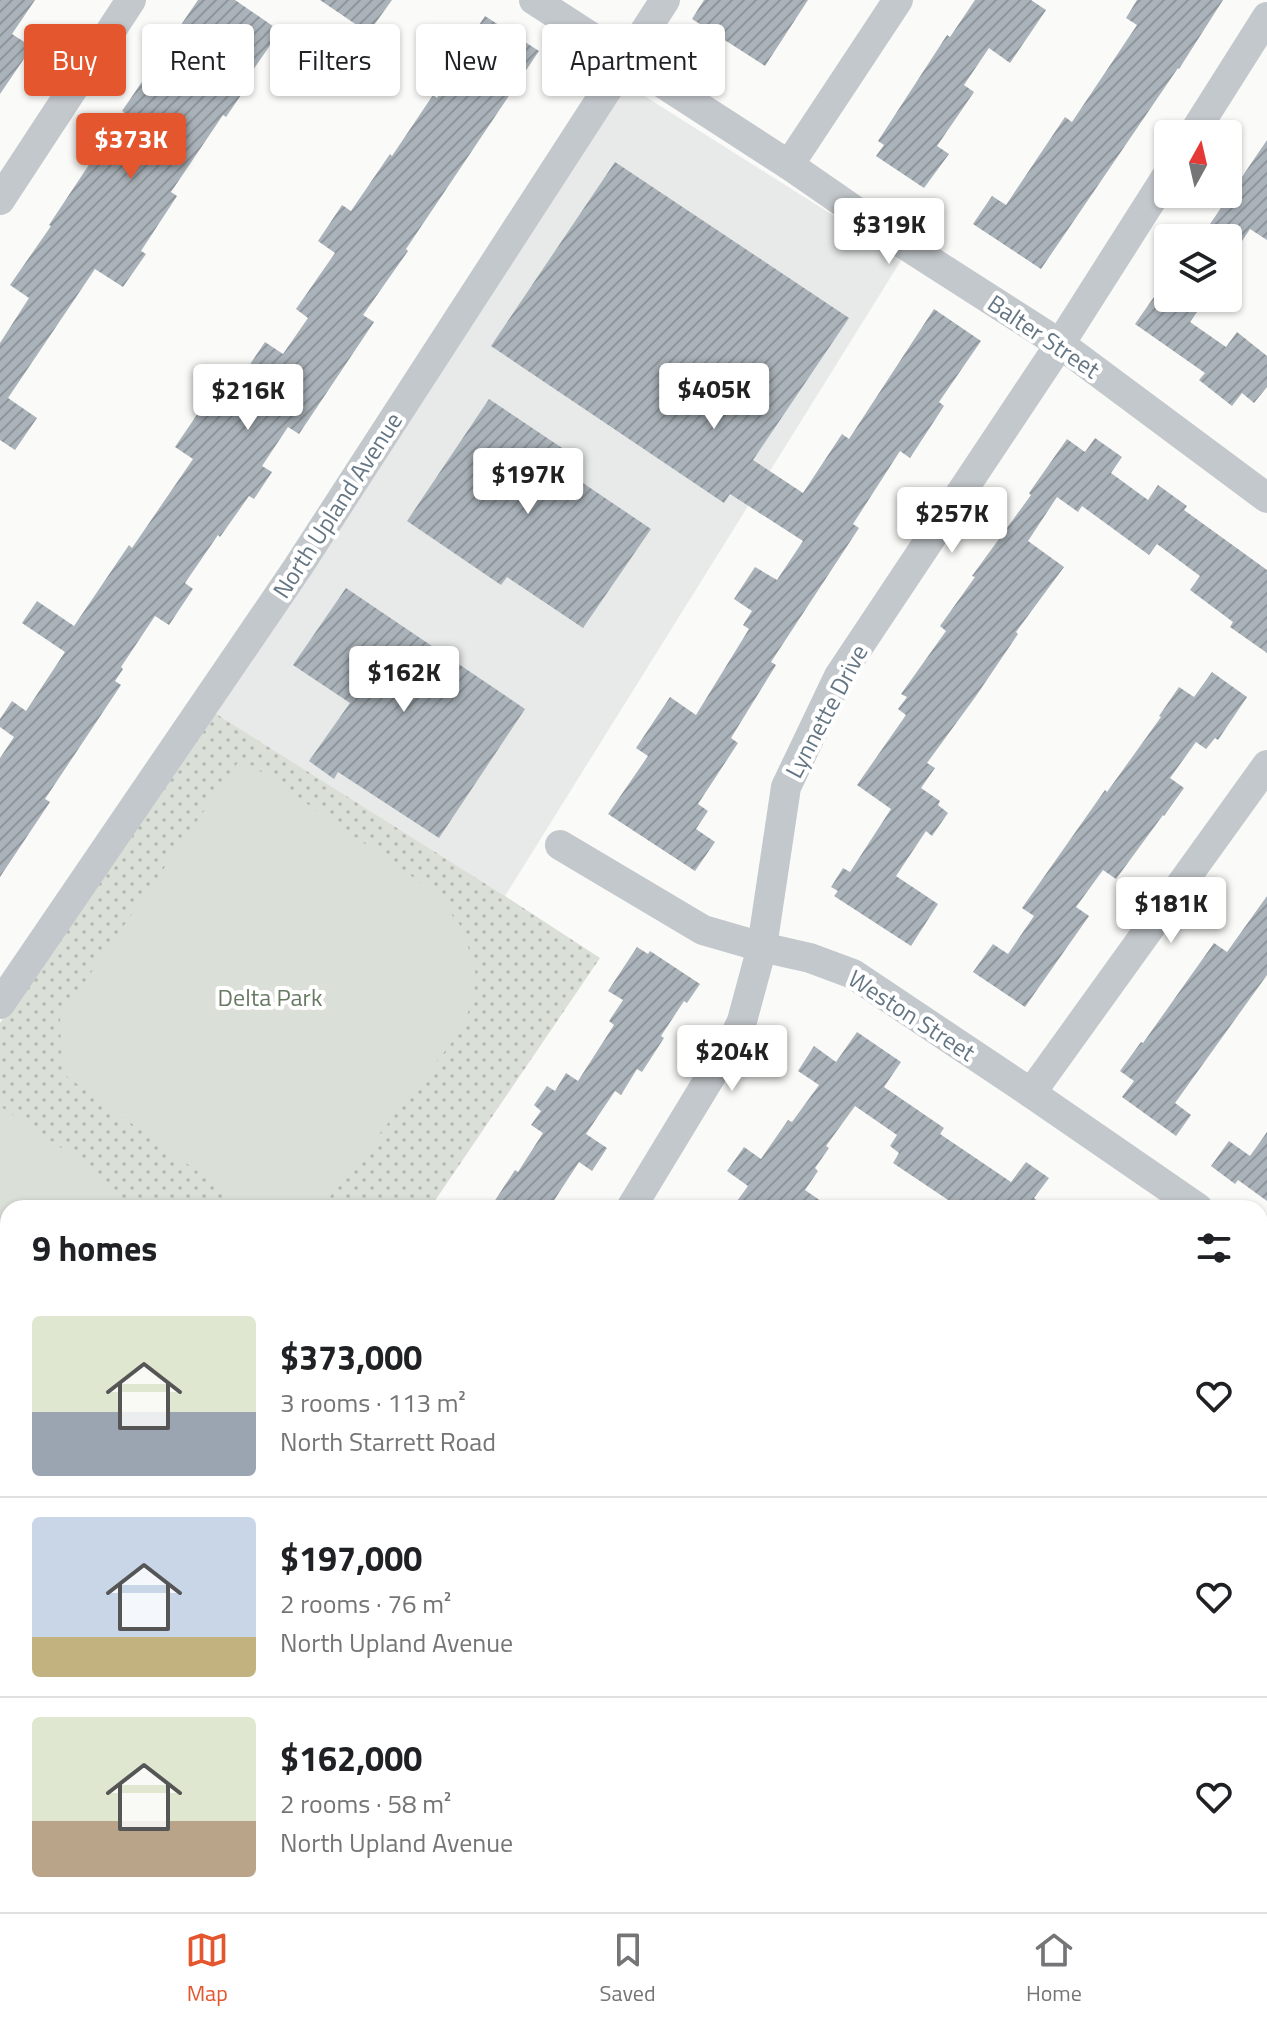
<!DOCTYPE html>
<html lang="en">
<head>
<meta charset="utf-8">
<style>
	:root { --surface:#fff; --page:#f2f2f2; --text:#202124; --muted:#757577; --line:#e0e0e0; --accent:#e4572e }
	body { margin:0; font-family:"Titillium Web",sans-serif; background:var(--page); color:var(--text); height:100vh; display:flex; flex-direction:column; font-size:30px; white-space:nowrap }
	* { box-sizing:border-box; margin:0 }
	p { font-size:26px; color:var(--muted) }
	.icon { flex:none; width:44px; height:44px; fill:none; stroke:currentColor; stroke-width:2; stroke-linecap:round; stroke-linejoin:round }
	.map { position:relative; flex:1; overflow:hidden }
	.drawer { position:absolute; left:0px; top:1200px; width:1268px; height:712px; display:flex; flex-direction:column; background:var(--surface); border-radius:24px 24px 0 0; box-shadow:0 2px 6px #0004 }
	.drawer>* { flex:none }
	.banner { position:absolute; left:24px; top:24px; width:800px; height:72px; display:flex; gap:16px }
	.needle { width:52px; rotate:8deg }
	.controls { position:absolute; left:1154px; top:120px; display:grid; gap:16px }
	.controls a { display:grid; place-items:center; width:88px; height:88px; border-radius:8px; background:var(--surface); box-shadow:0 2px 6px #0004; font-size:40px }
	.price { position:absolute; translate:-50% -68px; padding:0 18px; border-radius:8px; background:#fff; color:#222; font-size:26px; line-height:52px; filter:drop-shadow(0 2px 4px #0008) }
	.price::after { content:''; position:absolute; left:50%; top:48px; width:24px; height:18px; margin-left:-12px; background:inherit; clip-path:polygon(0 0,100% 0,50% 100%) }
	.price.current { background:var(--accent); color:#fff }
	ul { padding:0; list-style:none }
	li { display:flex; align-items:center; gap:24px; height:200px; padding:0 32px }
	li+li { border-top:2px solid var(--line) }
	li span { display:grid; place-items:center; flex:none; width:224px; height:160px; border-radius:8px; color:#555 }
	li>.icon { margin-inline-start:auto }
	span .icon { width:96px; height:96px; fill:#fffc; stroke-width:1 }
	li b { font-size:34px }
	h2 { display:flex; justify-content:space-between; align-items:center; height:96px; padding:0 32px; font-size:34px }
	.chip { padding:0 28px; border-radius:8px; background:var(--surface); box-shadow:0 2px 6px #0004; font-size:28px; line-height:72px }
	.chip.current { background:var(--accent); color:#fff }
	.menu { display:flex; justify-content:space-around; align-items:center; height:112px; border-top:2px solid var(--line); background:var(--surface); font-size:22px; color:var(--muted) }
	.menu a { display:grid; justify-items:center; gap:4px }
	.menu .current { color:var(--accent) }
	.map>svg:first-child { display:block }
	.built { fill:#e8e9e9 }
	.grass { fill:url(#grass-dots) }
	.garden { fill:#dadfd7 }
	.building { fill:url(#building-hatch) }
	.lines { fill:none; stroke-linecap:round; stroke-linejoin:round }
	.minor { stroke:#c3c8cc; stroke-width:30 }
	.labels { text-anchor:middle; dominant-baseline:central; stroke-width:8; stroke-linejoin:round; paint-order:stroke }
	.street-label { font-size:24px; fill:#657683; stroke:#fff }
	.park-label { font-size:24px; fill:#687a64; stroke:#fff }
</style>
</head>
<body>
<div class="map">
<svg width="1267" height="1912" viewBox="0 0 1267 1912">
	<defs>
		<pattern id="grass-dots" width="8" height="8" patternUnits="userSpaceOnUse" patternTransform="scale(2)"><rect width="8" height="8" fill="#dadfd7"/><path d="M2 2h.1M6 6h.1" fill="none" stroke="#b4b9b4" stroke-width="1.8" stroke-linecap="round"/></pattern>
		<pattern id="building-hatch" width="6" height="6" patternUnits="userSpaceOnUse" patternTransform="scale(2)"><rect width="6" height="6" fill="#aab3b9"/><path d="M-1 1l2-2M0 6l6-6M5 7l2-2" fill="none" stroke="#8e969c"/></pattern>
	</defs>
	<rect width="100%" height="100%" fill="#fafaf8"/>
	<polygon class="built" points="624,83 902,259 505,896 207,708"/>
	<polygon class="grass" points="207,708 505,896 600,958 430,1208 8,1208 8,1830 0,1842 0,1023"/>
	<g class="garden">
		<polygon points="241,758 433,891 463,929 477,979 464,1027 321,1208 248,1208 62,1073 60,1017"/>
		<polygon points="0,1106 92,1169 120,1208 8,1208 8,1623 0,1619"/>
	</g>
	<g class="building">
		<polygon points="0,0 35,0 12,34 32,47 0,94"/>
		<polygon points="198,0 235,0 280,31 244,83 248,85 226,117 223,115 171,192 177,196 141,251 146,254 123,287 95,269 8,398 37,418 15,450 0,440 0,343 29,298 10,285 51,226 49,225 124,112 122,111"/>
		<polygon points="320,0 392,0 374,25 372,24 367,32"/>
		<polygon points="704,0 808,0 765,66 692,19"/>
		<polygon points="975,0 1031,0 1046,10 1010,63 989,48 964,85 974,92 937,146 949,154 924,188 876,156 884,145 878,141 947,35 950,37"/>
		<polygon points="1137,0 1223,0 1179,69 1178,68 1041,269 973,224 992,196 1006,205 1065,117 1072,122 1137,25 1126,18"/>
		<polygon points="485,16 539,51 406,249 408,251 363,315 374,322 299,434 288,427 262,466 272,472 254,499 249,496 220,537 218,535 185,583 193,589 169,625 155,616 121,667 123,669 115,681 121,685 45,799 50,802 0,877 0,758 14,737 0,727 0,719 12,701 26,711 65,652 22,623 37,601 74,626 129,545 132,548 193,459 175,447 209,397 222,406 265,342 283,354 308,318 296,309 335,253 318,241 342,205 351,211 390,154 392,156 433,95 437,98 469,49 465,46"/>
		<polygon points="1267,140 1267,240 1250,229 1240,244 1210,224"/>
		<polygon points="615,162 849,318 753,460 803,493 842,434 849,439 934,309 981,341 939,402 944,406 910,458 900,451 853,524 859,528 771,662 776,665 731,738 738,743 698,804 708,811 696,829 715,842 695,871 608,814 648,756 636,748 670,697 696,715 749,629 743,625 752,611 734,599 755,567 777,580 803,541 730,494 724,503 491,346"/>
		<polygon points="1168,277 1168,298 1207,298 1190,322 1226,347 1237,332 1267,356 1267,387 1254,403 1242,393 1232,406 1199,380 1205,373 1135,324"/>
		<polygon points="489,399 583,462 574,477 651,529 583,628 507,577 501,585 407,521"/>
		<polygon points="1095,438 1122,457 1111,473 1148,500 1158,485 1187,506 1184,510 1267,570 1267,653 1230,627 1233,622 1190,590 1200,576 1157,544 1149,555 1082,506 1078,512 1057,497 1028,541 1064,567 1016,632 1018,634 976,696 927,763 935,768 921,788 940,801 938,805 948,813 932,836 926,831 896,876 938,904 911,946 834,896 838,891 831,887 843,868 850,872 891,809 857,785 906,715 898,709 907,697 901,694 946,631 940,626 975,577 972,576 1031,495 1029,493 1067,439 1085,452"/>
		<polygon points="346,588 525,709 439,838 338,772 334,779 309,761 350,703 293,665"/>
		<polygon points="1212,672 1247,697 1218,740 1215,738 1206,749 1196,742 1170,778 1184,788 1164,816 1163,815 1116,879 1103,870 1076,907 1089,916 1025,1007 973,972 993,944 1008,954 1034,916 1022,908 1105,790 1107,792 1161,717 1159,716 1179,687 1194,697"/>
		<polygon points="1267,896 1267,975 1175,1103 1191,1115 1176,1136 1122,1097 1134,1081 1120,1071 1141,1042 1143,1043 1214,943 1227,952"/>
		<polygon points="637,947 648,954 650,951 700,984 687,1003 684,1001 661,1036 664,1038 642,1072 637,1069 621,1095 615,1091 586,1134 607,1148 592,1171 579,1162 549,1208 490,1208 515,1170 518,1172 543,1133 531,1125 541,1111 534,1105 547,1086 555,1091 566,1073 578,1081 614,1025 609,1021 623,1000 608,991"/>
		<polygon points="857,1032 901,1062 884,1087 944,1128 940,1134 1011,1182 1026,1162 1049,1178 1034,1198 1047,1208 960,1208 893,1163 899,1153 890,1146 897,1135 855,1106 826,1146 829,1148 815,1168 818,1171 805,1190 831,1208 732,1208 748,1186 727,1171 744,1147 761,1159 788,1120 792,1122 819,1085 798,1071 814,1046 836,1062"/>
		<polygon points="1267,1132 1267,1201 1238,1180 1235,1184 1211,1166 1229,1141 1250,1156"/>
	</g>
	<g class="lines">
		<g class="minor">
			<polyline points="534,0 789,165 896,239 1060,344 1267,498"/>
			<polyline points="1193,134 1267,17"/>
			<polyline points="789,165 898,0"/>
			<polyline points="0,200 131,0"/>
			<polyline points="560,845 703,930 762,947 810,958 853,974 1031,1093 1198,1208"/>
			<polyline points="0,1004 298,567 665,0"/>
			<polyline points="1031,1093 1267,765"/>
			<polyline points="631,1208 734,1038 742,1021 762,947 786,787 839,676 1060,344 1168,174"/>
			<polyline points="1260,1251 1267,1255"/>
			<polyline points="467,1904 478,1912"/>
			<polyline points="165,1912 170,1904"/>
		</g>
	</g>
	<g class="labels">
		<g class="street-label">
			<text transform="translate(1044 336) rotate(34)">Balter Street</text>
			<text transform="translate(337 505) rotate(-57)">North Upland Avenue</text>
			<text transform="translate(826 711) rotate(-62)">Lynnette Drive</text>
			<text transform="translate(912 1015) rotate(33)">Weston Street</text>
		</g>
		<g class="park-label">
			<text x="270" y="997">Delta Park</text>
		</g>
	</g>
</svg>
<div class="controls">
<a><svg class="needle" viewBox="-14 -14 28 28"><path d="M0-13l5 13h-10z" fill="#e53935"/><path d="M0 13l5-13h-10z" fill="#757577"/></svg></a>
<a><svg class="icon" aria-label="layers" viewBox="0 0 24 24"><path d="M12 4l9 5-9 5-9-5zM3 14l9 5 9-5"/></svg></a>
</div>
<b class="price current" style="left:131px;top:181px">$373K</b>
<b class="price" style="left:889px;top:266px">$319K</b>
<b class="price" style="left:714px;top:431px">$405K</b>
<b class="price" style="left:248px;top:432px">$216K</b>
<b class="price" style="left:528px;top:516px">$197K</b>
<b class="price" style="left:952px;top:555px">$257K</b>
<b class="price" style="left:404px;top:714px">$162K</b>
<b class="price" style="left:1171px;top:945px">$181K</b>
<b class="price" style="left:732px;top:1093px">$204K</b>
<div class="banner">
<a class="chip current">Buy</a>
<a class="chip">Rent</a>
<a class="chip">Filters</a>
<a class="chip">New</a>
<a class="chip">Apartment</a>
</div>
<section class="drawer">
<h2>9 homes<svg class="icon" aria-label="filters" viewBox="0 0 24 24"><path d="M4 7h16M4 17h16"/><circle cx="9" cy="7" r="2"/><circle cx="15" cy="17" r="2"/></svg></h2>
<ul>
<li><span style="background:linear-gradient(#dfe7d0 60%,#9aa5b1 0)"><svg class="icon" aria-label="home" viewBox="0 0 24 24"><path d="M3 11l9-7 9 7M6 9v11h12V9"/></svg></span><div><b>$373,000</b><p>3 rooms · 113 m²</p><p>North Starrett Road</p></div><svg class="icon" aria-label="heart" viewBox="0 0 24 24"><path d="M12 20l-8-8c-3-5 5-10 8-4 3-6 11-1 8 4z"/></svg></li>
<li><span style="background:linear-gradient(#c9d6e8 75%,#c2b280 0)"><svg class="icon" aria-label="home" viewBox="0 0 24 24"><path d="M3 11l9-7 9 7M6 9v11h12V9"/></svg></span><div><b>$197,000</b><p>2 rooms · 76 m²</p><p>North Upland Avenue</p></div><svg class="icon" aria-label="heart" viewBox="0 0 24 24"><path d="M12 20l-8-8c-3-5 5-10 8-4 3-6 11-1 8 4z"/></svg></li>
<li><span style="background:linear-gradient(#dfe7d0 65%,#b9a48a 0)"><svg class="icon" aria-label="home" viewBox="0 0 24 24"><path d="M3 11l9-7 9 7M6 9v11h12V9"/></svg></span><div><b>$162,000</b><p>2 rooms · 58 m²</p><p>North Upland Avenue</p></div><svg class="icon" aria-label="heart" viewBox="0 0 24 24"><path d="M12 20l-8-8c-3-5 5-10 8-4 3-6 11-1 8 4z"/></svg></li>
</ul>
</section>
</div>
<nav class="menu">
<a class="current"><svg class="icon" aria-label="map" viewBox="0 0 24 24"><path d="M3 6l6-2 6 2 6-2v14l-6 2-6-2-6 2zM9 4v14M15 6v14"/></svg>Map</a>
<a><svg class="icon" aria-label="saved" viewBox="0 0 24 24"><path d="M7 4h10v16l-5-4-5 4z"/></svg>Saved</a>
<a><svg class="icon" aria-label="home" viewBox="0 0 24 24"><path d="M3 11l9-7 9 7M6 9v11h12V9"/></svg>Home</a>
</nav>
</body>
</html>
